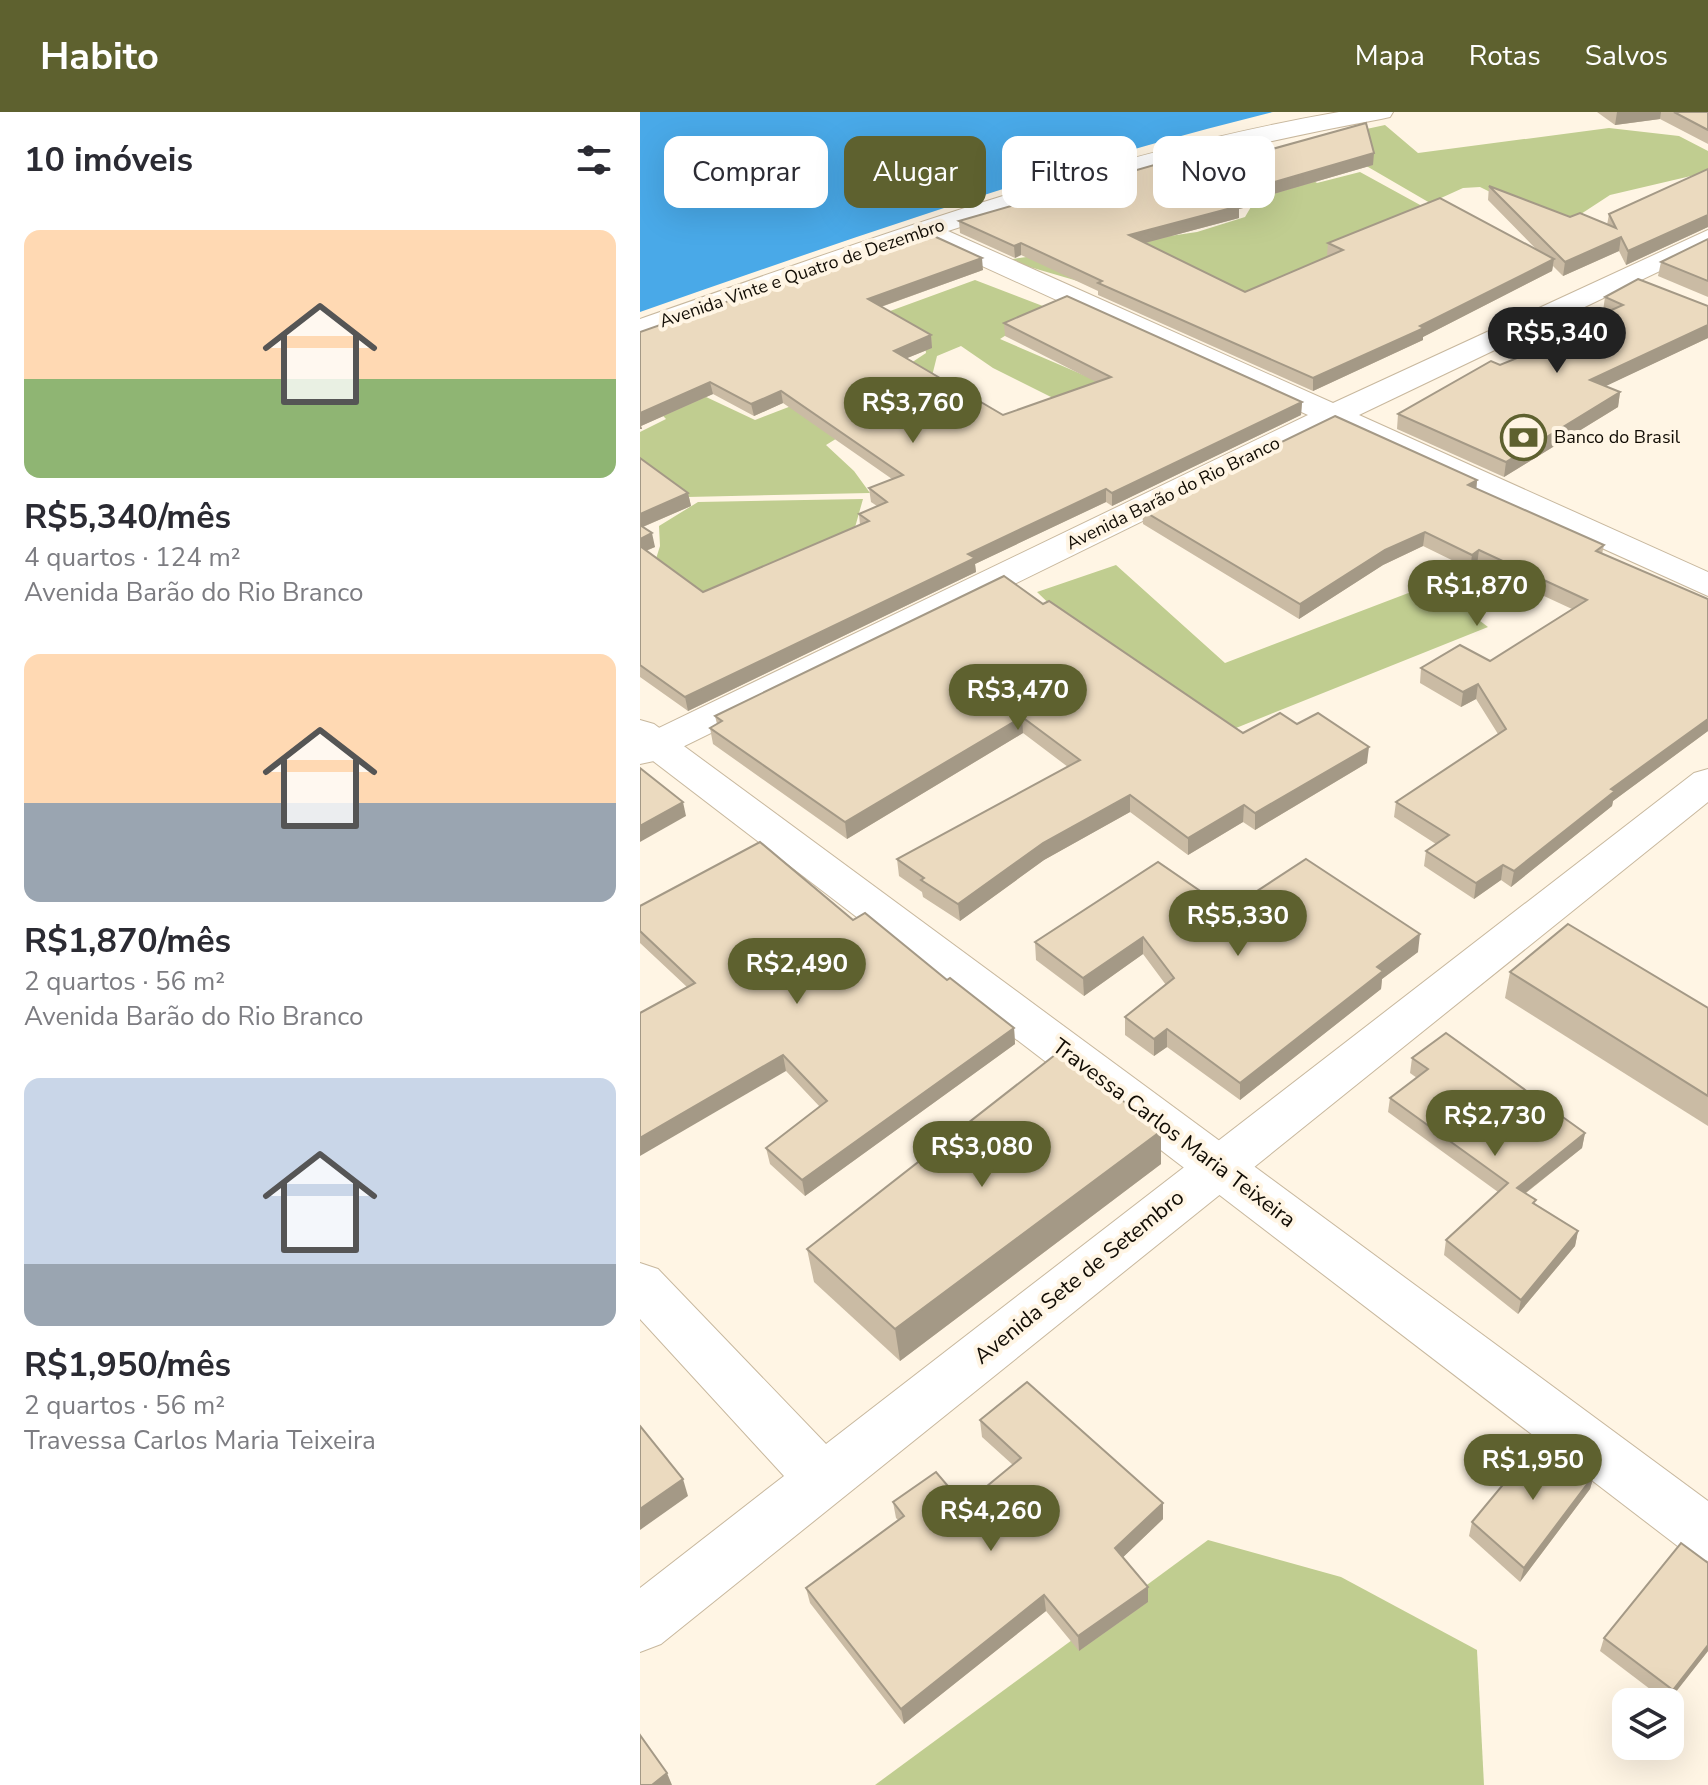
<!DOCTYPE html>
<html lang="pt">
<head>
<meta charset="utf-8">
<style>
	:root { --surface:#fff; --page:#f2f2f3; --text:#2b2b33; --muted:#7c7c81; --accent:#5e612f }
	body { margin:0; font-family:"Nunito Sans",sans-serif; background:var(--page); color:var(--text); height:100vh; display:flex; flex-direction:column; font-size:30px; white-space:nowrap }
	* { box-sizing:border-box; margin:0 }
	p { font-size:26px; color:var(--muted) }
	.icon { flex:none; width:44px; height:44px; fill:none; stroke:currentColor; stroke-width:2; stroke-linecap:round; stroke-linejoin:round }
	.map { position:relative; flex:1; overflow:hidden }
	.details { display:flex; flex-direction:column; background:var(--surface); width:640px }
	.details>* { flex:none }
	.banner { position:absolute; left:24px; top:24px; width:760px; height:72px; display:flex; gap:16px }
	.tools { position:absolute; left:972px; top:1576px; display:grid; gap:16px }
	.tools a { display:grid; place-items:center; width:72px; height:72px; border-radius:16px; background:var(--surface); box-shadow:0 8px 32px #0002; font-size:40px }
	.price { position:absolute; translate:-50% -68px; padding:0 18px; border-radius:28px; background:var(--accent); color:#fff; font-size:26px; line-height:52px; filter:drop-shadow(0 2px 4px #0008) }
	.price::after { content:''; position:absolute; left:50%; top:48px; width:24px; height:18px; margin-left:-12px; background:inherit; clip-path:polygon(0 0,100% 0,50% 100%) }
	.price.on { background:#222; color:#fff }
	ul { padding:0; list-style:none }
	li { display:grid; align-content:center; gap:16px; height:424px; padding:0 24px }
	li span { display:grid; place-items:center; height:248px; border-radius:16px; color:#555 }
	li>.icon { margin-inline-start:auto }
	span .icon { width:144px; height:144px; fill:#fffc; stroke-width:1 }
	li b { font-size:34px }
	h2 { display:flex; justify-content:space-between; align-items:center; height:96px; padding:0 24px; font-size:34px }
	.tag { padding:0 28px; border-radius:16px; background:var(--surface); box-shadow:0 8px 32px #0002; font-size:28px; line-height:72px }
	.tag.on { background:var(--accent); color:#fff }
	header { display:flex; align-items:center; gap:48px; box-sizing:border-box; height:112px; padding:0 40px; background:var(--accent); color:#fff }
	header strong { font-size:38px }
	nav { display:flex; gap:44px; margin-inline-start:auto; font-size:28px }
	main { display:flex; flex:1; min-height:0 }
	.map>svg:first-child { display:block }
	.green { fill:#c0cd90 }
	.water { fill:#49a9e8 }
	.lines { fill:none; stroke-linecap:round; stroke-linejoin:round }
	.minor-casing { stroke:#c8b89e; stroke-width:2 }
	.tertiary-casing { stroke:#c8b89e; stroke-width:2 }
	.minor { fill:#fff; fill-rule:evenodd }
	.tertiary { fill:#fff; fill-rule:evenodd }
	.wall { fill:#cabba4 }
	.shaded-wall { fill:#a49986 }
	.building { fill:#ebdabf; stroke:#a49986; stroke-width:2 }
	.labels { text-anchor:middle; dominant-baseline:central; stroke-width:8; stroke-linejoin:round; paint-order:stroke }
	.far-street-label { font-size:18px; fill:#110c04; stroke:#fff5e4 }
	.far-poi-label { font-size:18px; fill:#110c04; stroke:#fff5e4; text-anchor:start }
	.street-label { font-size:22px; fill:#110c04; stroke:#fff5e4 }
</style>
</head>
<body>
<header>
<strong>Habito</strong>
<nav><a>Mapa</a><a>Rotas</a><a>Salvos</a></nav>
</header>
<main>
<section class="details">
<h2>10 imóveis<svg class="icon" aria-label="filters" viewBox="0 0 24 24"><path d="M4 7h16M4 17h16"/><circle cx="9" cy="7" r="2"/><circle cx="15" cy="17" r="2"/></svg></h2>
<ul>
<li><span style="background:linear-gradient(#ffd9b3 60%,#8fb573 0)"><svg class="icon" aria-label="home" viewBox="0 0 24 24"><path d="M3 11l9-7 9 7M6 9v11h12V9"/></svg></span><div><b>R$5,340/mês</b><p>4 quartos · 124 m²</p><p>Avenida Barão do Rio Branco</p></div></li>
<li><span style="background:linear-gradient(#ffd9b3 60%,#9aa5b1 0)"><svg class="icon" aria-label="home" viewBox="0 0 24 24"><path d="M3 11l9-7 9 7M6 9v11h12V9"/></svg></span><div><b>R$1,870/mês</b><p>2 quartos · 56 m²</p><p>Avenida Barão do Rio Branco</p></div></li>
<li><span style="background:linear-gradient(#c9d6e8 75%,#9aa5b1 0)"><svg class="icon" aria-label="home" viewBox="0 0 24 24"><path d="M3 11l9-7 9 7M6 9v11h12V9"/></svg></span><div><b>R$1,950/mês</b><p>2 quartos · 56 m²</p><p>Travessa Carlos Maria Teixeira</p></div></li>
</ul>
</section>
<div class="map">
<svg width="1068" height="1673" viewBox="0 0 1068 1673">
	<rect width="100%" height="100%" fill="#fff5e4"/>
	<g class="green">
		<polygon points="745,13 778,41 969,16 1039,24 1068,39 1068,60 970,83 921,115 840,75 823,76 790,91 680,27"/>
		<polygon points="622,37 677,71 720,60 782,94 651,166 585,197 441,170 366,148 557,120 605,105 618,83 561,50"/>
		<polygon points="335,168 408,196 360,227 483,280 415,287 353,256 321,234 297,244 291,268 186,333 214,359 230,381 47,385 0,351 0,320 26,307 10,290 64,284 115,308 193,278 253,263 286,241 284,225 242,202"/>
		<polygon points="223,387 212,426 95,500 15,450 20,434 19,414 58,390"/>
		<polygon points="476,453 585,551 792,472 848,515 596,616 499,578 397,480"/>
		<polygon points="568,1428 701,1465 837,1538 844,1673 235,1673"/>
	</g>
	<path class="water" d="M0 0H633C419 53 209 127 0 200Z"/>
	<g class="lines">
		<defs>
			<g id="minor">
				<path d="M699 0H753L750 5 741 7C593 34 451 72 308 119L693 291 1068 118V136L719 303 1068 460V484L694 315 14 649 0 652V625L668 303 283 127 0 226V207C230 127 459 42 699 0Z"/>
				<polygon points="1068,657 1068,690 21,1532 0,1540 0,1476 144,1364 0,1207 0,1151 18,1157 186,1332 1054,661"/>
			</g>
			<polygon id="tertiary" points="0,608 14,612 1068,1389 1068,1449 1048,1442 0,639"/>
		</defs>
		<use href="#minor" class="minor-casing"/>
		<use href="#tertiary" class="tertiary-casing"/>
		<use href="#minor" class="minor"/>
		<use href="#tertiary" class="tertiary"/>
	</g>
	<g class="wall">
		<polygon points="957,0 1068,0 1068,32 1020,7 975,13"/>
		<polygon points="531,51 733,53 620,86 620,92 599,97 599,106 505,131 605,180 689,144 687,143 688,131 898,139 848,88 849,74 930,105 967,113 969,102 1068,57 1068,115 986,153 979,139 923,164 913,154 912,159 783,225 783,228 673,279 458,183 458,179 381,143 375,146 320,121 319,109"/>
		<polygon points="1068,127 1068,185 1018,164 1021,150"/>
		<polygon points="343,158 241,195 291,223 292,236 267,246 363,303 456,270 365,224 364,211 662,290 661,303 472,394 466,390 381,430 335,452 336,460 48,599 0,565 0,346 48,381 51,394 3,415 15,435 6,439 63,480 220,413 219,402 237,394 231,390 229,376 252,367 143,291 114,304 73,282 1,314 2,317 0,317 0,220"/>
		<polygon points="965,185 1068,194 1068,226 965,274 980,280 978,295 864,365 757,317 758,302 860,253 952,215 953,206 966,201 963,199"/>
		<polygon points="837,368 836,377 964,433 962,442 1068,487 1068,619 973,689 972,694 871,775 861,768 834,787 784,754 786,739 796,732 754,705 756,690 858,622 836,587 821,595 780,571 781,556 850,549 932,497 837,453 830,457 783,434 743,453 659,507 503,412 502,398"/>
		<polygon points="403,492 603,621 657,612 727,651 615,718 603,710 548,743 490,700 404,748 320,809 283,785 282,780 259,764 257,747 428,655 383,621 207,727 73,632 70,616 77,612 75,604"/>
		<polygon points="0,794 213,808 307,868 374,916 375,932 165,1084 130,1052 126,1036 180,995 146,959 47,875 0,831"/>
		<polygon points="588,798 778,840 742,867 741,877 600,988 527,935 514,944 485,923 485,905 526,873 503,842 444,884 396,848 395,830"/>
		<polygon points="870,860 1068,896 1068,1014 865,886"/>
		<polygon points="772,946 945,1021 942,1036 886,1081 895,1092 938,1119 935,1134 878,1202 804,1143 806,1128 858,1080 748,1000 750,986 777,966 770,961"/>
		<polygon points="521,1019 521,1052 260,1249 174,1170 167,1137"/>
		<polygon points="340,1308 523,1407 483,1445 508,1490 439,1539 406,1499 264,1612 170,1491 166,1476 258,1408 256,1406 253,1390 324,1393 373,1353 342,1325"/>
		<polygon points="954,1363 950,1377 880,1470 829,1424 832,1410"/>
		<polygon points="1068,1451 1068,1539 1027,1590 960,1539 964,1526"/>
	</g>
	<g class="shaded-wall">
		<polygon points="977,0 1021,0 1020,7 975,13"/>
		<polygon points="734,41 733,53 620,86 620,92 599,97 599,106 490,135 489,123 590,88 614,76"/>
		<polygon points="1068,103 1068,115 986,153 988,139"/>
		<polygon points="981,125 979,139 923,164 925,150"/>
		<polygon points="381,131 381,143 375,146 374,134"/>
		<polygon points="342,146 343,158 229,199 228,187"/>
		<polygon points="914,147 912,159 783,225 783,228 673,279 673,266"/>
		<polygon points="1068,213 1068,226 947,283 950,268"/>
		<polygon points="291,223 292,236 255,251 254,239"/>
		<polygon points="70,270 73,282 1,314 2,317 0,317 0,301"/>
		<polygon points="141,279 143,291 114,304 111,292"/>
		<polygon points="980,280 978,295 864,365 866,350"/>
		<polygon points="662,290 661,303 472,394 472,381"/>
		<polygon points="837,368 836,382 828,373"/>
		<polygon points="466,377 466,390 335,452 336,460 48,599 45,585 328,442"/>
		<polygon points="48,381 51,394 0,416 0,402"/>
		<polygon points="785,420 783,434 743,453 659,507 660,492 745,438"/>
		<polygon points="12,421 15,435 0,441 0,427"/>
		<polygon points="839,438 837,453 830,457 832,443"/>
		<polygon points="838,572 836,587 821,595 823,580"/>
		<polygon points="382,605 383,621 207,727 205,710"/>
		<polygon points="1068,607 1068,619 973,689 972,694 871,775 874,759 971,677"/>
		<polygon points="729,635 727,651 615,718 615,701"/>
		<polygon points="490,683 490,700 404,748 320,809 318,792 403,731"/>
		<polygon points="43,690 46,704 0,730 0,714"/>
		<polygon points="604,693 603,710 548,743 548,726"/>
		<polygon points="863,753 861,768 834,787 836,771"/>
		<polygon points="780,822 778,840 742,867 741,877 600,988 600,971 737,855"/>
		<polygon points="503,825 503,842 444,884 443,866"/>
		<polygon points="374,916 375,932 165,1084 162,1068"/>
		<polygon points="527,917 527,935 514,944 514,927"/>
		<polygon points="143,943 146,959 0,1044 0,1026"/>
		<polygon points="521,1019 521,1052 260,1249 255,1217"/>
		<polygon points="945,1021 942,1036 874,1090 877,1076"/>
		<polygon points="938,1119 935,1134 878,1202 881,1188"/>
		<polygon points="954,1363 950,1377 880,1470 884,1456"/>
		<polygon points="43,1367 48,1384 0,1418 0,1397"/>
		<polygon points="523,1391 523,1407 476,1452 475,1436"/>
		<polygon points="508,1475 508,1490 439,1539 438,1524"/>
		<polygon points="404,1483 406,1499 264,1612 261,1597"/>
		<polygon points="1068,1533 1068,1539 1028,1590 1033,1578"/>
		<polygon points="27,1661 32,1673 12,1673"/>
	</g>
	<g class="building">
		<polygon points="1034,0 1068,0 1068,18"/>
		<polygon points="726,11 734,41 614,76 620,80 590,88 599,94 489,123 605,180 703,138 688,131 800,86 914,147 780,214 784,216 673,266 458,171 462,169 381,131 374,134 319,109 528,49 531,51 564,43 578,52"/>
		<polygon points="1068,57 1068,103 988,139 981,125 925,150 849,74 930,105 940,101 976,116 969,102"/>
		<polygon points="285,120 342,146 228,187 291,223 254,239 363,303 471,265 364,211 427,184 662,290 472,381 466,377 381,417 328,442 335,446 45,585 0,553 0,434 63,480 229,409 219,402 247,390 229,376 263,363 141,279 111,292 70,270 0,301 0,220"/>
		<polygon points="1068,127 1068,169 1021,150"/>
		<polygon points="998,167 1068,194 1068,213 950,268 980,280 866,350 758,302 851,249 860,253 962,211 953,206 983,193 965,185"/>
		<polygon points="695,304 837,368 828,373 964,433 956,439 1068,487 1068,607 971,677 975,679 874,759 863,753 836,771 786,739 809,723 756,690 866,617 838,572 823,580 781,556 820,533 850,549 947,488 839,438 832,443 785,420 745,438 660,492 502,398"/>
		<polygon points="0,346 48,381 0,402"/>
		<polygon points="0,413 12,421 0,427"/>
		<polygon points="364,464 403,492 409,489 603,621 640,601 657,612 678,601 729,635 615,701 604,693 548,726 490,683 403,731 318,792 281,768 284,766 257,747 440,648 382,605 205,710 70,616 82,609 75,604"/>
		<polygon points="0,656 43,690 0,714"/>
		<polygon points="120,730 213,808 225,801 307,868 310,866 374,916 162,1068 126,1036 187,989 143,943 0,1026 0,901 55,871 0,819 0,794"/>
		<polygon points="666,747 780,822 737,855 743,859 600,971 527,917 514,927 485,905 534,866 503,825 443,866 395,830 518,750 588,798"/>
		<polygon points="928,812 1068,896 1068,984 870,860"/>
		<polygon points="806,921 945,1021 877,1076 896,1088 893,1091 938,1119 881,1188 806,1128 868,1071 750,986 788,957 772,946"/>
		<polygon points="420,939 521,1019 255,1217 167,1137"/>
		<polygon points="387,1270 523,1391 475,1436 508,1475 438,1524 404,1483 261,1597 166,1476 264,1404 253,1390 296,1360 324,1393 381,1346 340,1308"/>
		<polygon points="0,1314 43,1367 0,1397"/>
		<polygon points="901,1327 954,1363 884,1456 832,1410"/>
		<polygon points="1041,1431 1068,1451 1068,1533 1033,1578 964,1526"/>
		<polygon points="0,1623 27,1661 12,1673 0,1673"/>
	</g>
	<defs>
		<symbol id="bank-ring" viewBox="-11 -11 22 22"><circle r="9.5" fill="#fff5e4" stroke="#5e612f" stroke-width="1.5"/><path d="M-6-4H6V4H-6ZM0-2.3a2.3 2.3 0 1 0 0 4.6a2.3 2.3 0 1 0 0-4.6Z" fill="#5e612f"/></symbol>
	</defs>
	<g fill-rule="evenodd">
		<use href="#bank-ring" x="858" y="300" width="51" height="51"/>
	</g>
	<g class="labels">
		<g class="far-street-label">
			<text transform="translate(162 161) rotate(-19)">Avenida Vinte e Quatro de Dezembro</text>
			<text transform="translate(533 381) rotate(-26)">Avenida Barão do Rio Branco</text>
		</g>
		<g class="far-poi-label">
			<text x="914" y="325">Banco do Brasil</text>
		</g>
		<g class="street-label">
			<text transform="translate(534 1021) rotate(37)">Travessa Carlos Maria Teixeira</text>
			<text transform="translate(439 1165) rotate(-39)">Avenida Sete de Setembro</text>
		</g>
	</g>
</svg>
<div class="tools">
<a><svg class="icon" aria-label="layers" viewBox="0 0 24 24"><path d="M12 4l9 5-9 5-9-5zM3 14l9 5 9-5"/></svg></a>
</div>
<b class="price on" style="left:917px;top:263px">R$5,340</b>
<b class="price" style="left:273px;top:333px">R$3,760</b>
<b class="price" style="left:837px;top:516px">R$1,870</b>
<b class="price" style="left:378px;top:620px">R$3,470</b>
<b class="price" style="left:598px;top:846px">R$5,330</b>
<b class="price" style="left:157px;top:894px">R$2,490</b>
<b class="price" style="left:855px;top:1046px">R$2,730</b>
<b class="price" style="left:342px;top:1077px">R$3,080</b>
<b class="price" style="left:893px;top:1390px">R$1,950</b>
<b class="price" style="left:351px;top:1441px">R$4,260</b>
<div class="banner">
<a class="tag">Comprar</a>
<a class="tag on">Alugar</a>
<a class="tag">Filtros</a>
<a class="tag">Novo</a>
</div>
</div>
</main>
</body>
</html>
